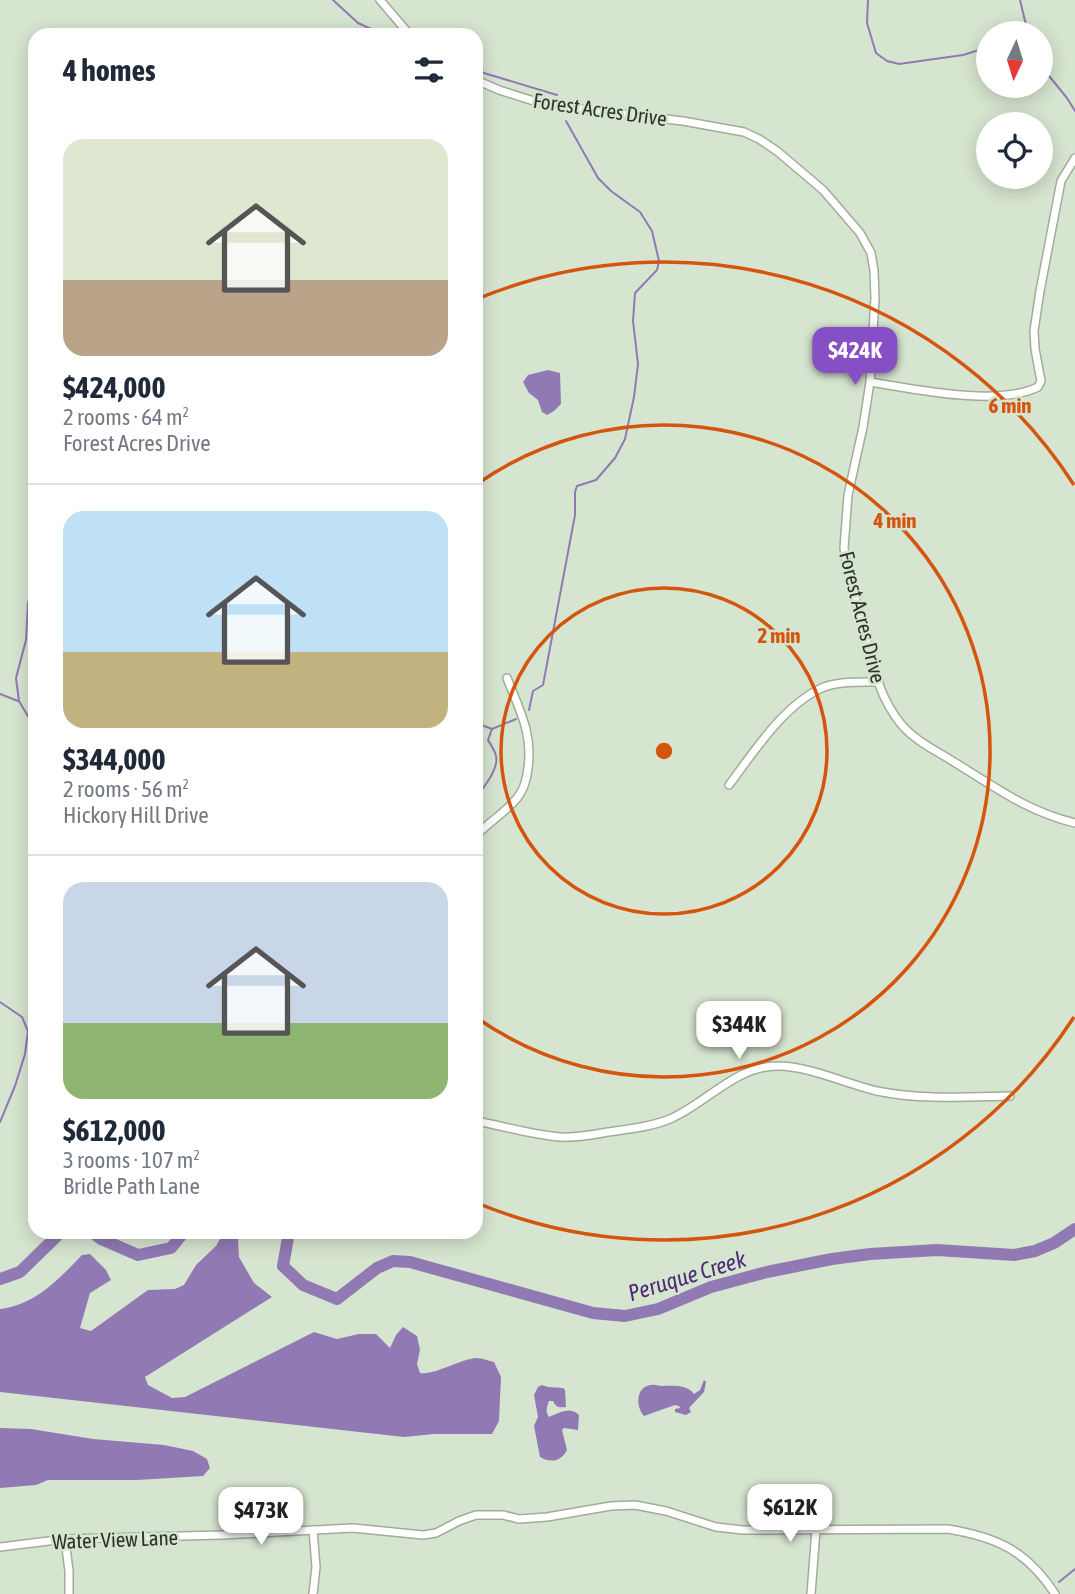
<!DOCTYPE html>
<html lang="en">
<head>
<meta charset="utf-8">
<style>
	:root { --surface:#fff; --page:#f2f2f3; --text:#1f2937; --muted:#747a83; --line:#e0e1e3; --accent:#874fc6 }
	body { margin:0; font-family:"Asap Condensed",sans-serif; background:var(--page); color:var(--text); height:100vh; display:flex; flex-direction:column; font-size:26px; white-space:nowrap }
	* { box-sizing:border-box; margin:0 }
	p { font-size:23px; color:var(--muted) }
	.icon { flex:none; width:38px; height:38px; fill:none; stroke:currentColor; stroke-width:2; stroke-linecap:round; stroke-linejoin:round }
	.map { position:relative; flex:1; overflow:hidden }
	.panel { position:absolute; left:28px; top:28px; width:455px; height:1211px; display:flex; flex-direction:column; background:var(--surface); border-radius:21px; box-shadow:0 4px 18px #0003 }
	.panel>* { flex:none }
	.needle { width:46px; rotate:184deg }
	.fabs { position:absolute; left:976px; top:21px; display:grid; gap:14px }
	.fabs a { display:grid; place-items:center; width:77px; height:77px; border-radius:50%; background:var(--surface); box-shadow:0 4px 18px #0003; font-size:35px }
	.price { position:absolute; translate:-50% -60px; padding:0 16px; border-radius:14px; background:#fff; color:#222; font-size:23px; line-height:46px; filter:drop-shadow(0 2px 4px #0008) }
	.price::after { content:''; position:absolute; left:50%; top:42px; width:21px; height:16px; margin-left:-10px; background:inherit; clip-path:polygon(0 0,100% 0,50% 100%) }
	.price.active { background:var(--accent); color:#fff }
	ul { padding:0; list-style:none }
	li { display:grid; align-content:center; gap:14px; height:371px; padding:0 35px }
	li+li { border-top:2px solid var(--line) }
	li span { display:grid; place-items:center; height:217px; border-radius:21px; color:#555 }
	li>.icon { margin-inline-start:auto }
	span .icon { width:126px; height:126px; fill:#fffc; stroke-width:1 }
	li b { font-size:30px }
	h2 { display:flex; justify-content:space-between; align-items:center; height:84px; padding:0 35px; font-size:30px }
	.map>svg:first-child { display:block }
	.water { fill:#917ab4 }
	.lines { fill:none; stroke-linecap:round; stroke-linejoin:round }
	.stream { stroke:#917ab4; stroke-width:2 }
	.river { stroke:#917ab4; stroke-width:12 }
	.minor-casing { stroke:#9fad99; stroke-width:10 }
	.minor { stroke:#fff; stroke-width:7 }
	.ring { fill:none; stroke:#d5550f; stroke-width:3.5 }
	.labels { text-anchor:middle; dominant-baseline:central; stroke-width:5; stroke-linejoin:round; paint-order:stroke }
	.street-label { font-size:21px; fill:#2e342b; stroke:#d6e5d0 }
	.water-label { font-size:23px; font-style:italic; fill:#4d2c74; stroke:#d6e5d0 }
	.centre { fill:#d5550f; stroke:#d6e5d0; stroke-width:3.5 }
	.ring-label { font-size:21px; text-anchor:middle; font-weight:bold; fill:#d5550f; stroke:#d6e5d0; stroke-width:5; stroke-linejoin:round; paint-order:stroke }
</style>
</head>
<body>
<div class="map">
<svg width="1075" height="1594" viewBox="0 0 1075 1594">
	<rect width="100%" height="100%" fill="#d6e5d0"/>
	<g class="water">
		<polygon points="548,370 560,373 561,404 554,411 547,415 542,412 538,400 529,393 523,382 528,375"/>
		<path d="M224 1232H241L238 1241 239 1257 254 1283 272 1297 145 1377 148 1385 172 1398 185 1397 314 1332 337 1339 359 1334H376L390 1348 396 1335 403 1327 417 1336 420 1350 417 1364 420 1373C437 1375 459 1359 477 1358 482 1358 489 1361 494 1362L501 1377 499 1421 492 1434H434L404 1437 0 1392V1309C35 1305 59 1279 82 1255L90 1254 106 1270 111 1280 90 1293 80 1328 91 1331 148 1290 175 1289 184 1285 196 1265 216 1246Z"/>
		<path d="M704 1380 706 1382 704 1392 689 1408 691 1412 686 1415 675 1412V1409L680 1408 679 1406 675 1405 644 1416C636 1407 635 1387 651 1385 655 1384 659 1386 662 1386 674 1386 686 1384 694 1394L700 1390Z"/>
		<path d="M542 1385 548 1387 563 1388 565 1390 566 1407C558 1408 556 1407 553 1401H549C547 1406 545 1412 549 1417 560 1413 569 1406 579 1415L578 1430 564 1428 562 1430 567 1450C561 1462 550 1463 540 1457L534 1426 538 1417 534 1395 538 1387Z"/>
		<polygon points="0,1428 31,1429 93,1439 164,1445 193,1451 207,1459 210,1468 203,1476 137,1480 48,1480 36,1485 0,1488"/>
	</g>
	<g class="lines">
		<g class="stream">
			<polyline points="333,0 358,23 384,35"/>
			<polyline points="868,0 867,23 876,53 887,61 899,64 963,55 989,47"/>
			<polyline points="1020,0 1026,25 1024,33"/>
			<polyline points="1041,66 1067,98 1075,111"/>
			<polyline points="476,67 484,73 557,95"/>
			<polyline points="35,582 28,603 26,640 16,678 19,701 35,728"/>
			<polyline points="0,694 18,701"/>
			<polyline points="529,710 533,691 543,685 575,515 575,492 577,486 596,480 615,458 625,439 634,397 638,364 633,321 635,293 657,270 659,261 652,231 640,212 611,191 598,178 566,121"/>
			<polyline points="476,723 492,729 516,719"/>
			<path d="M476 797C484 788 499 768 496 756 495 750 490 744 488 740L492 729"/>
			<polyline points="0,1002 22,1017 28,1031 25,1054 15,1086 0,1122"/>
			<polyline points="1059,1582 1075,1569"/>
		</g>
		<g class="river">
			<polyline points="92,1232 101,1239 138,1255 171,1248 184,1232"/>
			<polyline points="289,1232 283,1266 303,1285 337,1299 377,1268 393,1261 410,1262 593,1313 625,1316 658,1309 711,1287 767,1272 832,1259 870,1254 937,1250 1014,1255 1035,1251 1054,1243 1075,1229"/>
			<polyline points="0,1279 20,1272 61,1232"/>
		</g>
		<defs>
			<g id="minor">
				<polyline points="380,0 410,35"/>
				<path d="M476 80 499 90 537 102 596 111 683 121 744 132 759 139 777 151 823 190 860 233 871 253 874 271 875 298 870 382 863 427 848 495 844 548 847 568 880 687C885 700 892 713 901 724 915 741 937 751 954 762 995 787 1028 812 1075 823"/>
				<path d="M870 382C915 389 997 407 1038 387L1041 381 1035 349 1034 331 1040 291 1061 181 1075 158"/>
				<path d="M729 785C754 752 784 704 824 687 841 681 860 682 878 682"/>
				<path d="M476 836C489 821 509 811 520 794 525 786 527 777 528 768 533 733 519 709 507 678"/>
				<path d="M476 1121C503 1126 532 1135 560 1137 576 1138 592 1135 608 1132 628 1129 651 1127 670 1119 707 1103 736 1065 779 1066 808 1066 847 1084 877 1091 920 1100 966 1097 1010 1096"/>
				<polyline points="313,1530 316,1567 313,1594"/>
				<polyline points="65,1539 69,1571 69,1594"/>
				<path d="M0 1547 65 1539 221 1535 353 1528 423 1535 436 1533 459 1521 476 1515H503L519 1519 547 1517 611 1506 635 1505 666 1511 716 1527 743 1530 948 1529C997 1537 1027 1551 1055 1594"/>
				<polyline points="811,1594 816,1530"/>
			</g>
		</defs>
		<use href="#minor" class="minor-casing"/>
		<use href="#minor" class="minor"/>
	</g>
	<g class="ring">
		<circle cx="664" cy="751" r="163"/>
		<path d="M477 484A326 326 0 1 1 477 1018"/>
		<path d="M1074 1017A489 489 0 0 1 477 1203M477 299A489 489 0 0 1 1074 485"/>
	</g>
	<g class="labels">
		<g class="street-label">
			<text transform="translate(600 109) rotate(8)">Forest Acres Drive</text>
			<text transform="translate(863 617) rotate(76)">Forest Acres Drive</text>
			<text transform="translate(115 1539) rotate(-2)">Water View Lane</text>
		</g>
		<g class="water-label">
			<text transform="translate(687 1276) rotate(-17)">Peruque Creek</text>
		</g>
	</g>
	<circle cx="664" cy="751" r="10" class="centre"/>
	<g class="ring-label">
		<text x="1010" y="413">6 min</text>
		<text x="895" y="528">4 min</text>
		<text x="779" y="643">2 min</text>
	</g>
</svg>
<div class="fabs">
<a><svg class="needle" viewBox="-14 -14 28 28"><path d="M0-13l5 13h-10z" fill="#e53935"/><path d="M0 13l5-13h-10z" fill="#747a83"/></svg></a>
<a><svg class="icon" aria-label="locate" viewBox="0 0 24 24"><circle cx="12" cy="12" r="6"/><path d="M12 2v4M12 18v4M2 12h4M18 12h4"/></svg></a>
</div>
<b class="price active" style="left:855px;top:387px">$424K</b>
<b class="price" style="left:739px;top:1061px">$344K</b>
<b class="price" style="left:790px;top:1544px">$612K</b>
<b class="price" style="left:261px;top:1547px">$473K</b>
<section class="panel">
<h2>4 homes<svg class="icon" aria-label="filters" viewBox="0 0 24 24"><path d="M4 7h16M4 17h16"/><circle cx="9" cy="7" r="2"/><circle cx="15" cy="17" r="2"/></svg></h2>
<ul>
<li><span style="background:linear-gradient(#dfe7d0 65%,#b9a48a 0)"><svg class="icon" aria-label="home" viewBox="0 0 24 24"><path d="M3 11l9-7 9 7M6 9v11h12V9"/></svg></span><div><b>$424,000</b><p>2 rooms · 64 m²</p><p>Forest Acres Drive</p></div></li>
<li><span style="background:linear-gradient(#bfe0f5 65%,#c2b280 0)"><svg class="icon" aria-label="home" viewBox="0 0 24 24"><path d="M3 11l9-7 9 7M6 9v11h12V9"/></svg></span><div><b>$344,000</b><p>2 rooms · 56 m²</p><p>Hickory Hill Drive</p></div></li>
<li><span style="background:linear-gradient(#c9d6e8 65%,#8fb573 0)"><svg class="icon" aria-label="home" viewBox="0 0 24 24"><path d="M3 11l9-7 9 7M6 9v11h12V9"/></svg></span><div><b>$612,000</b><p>3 rooms · 107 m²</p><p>Bridle Path Lane</p></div></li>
</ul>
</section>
</div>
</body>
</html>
